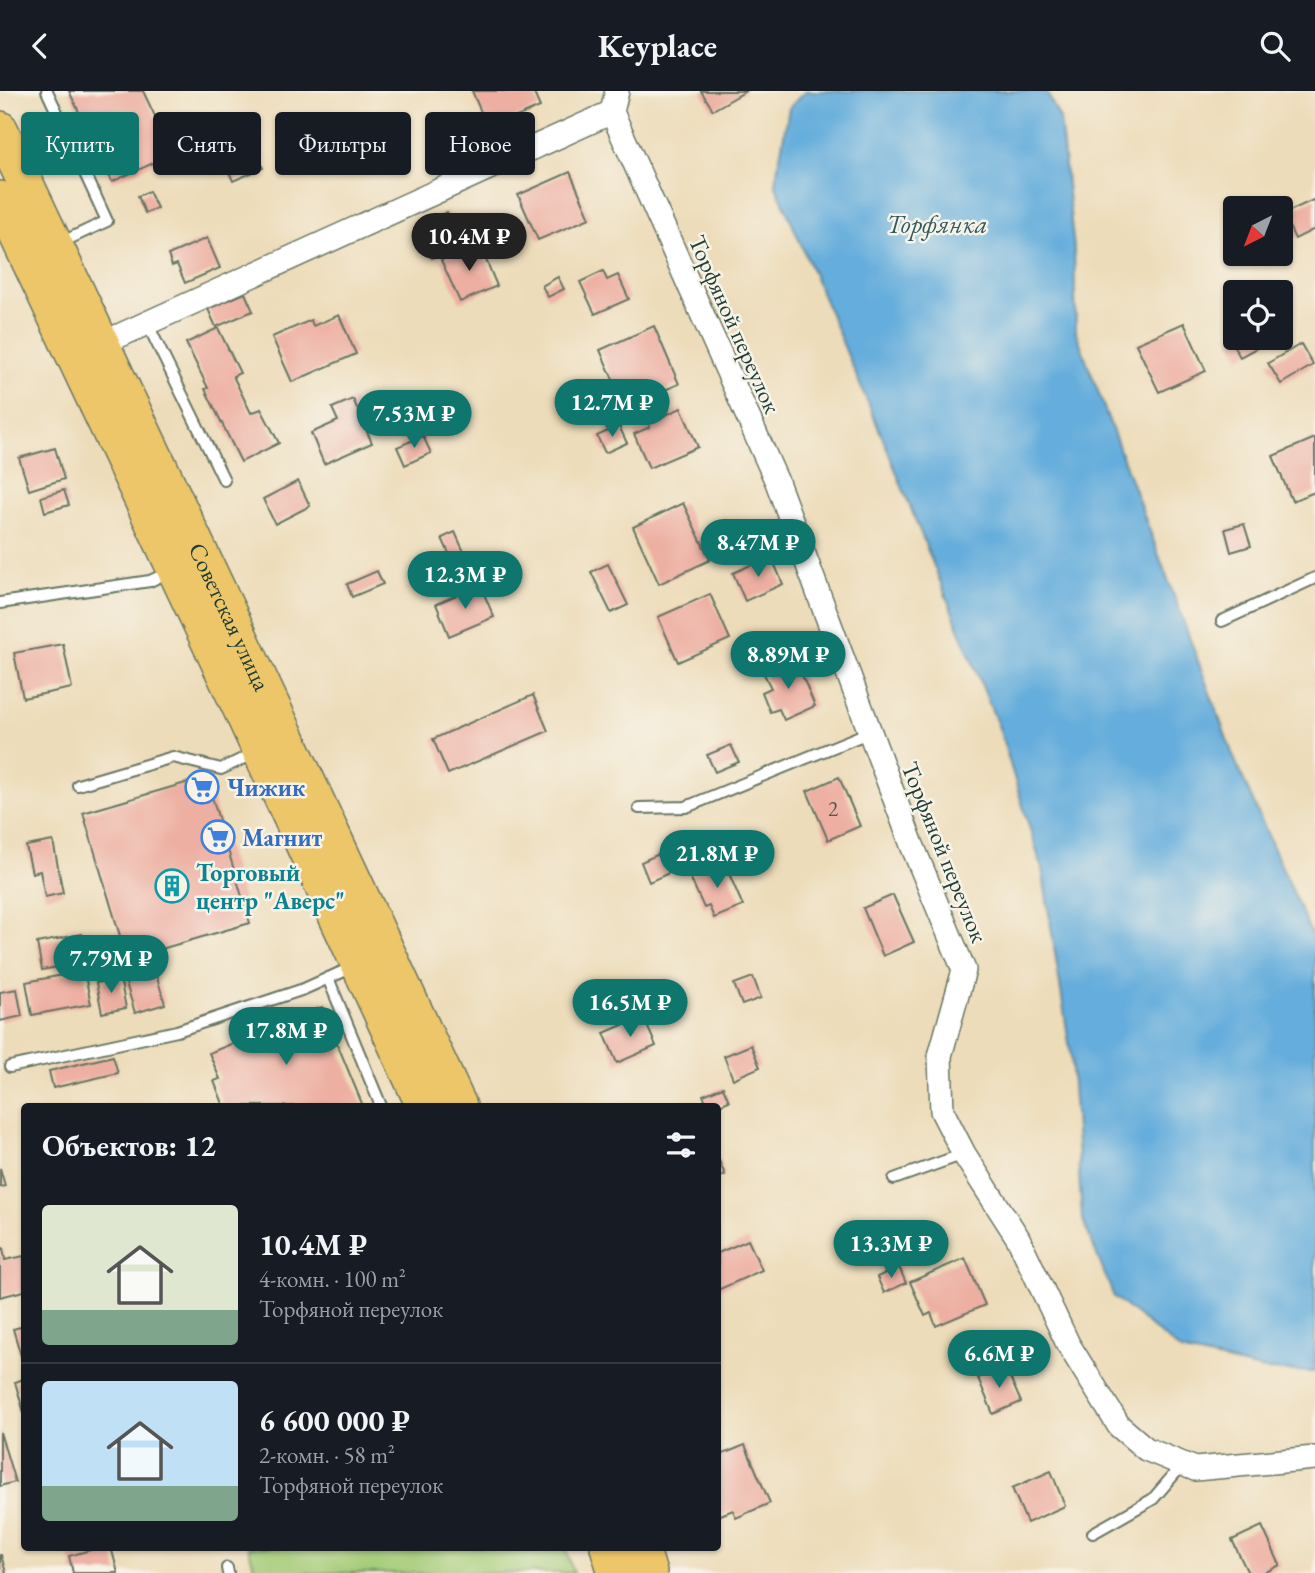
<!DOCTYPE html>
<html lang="ru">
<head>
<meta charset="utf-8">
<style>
	:root { --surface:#171b24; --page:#242831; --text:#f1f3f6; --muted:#9ea1a6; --line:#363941; --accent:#0f766e }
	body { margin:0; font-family:"EB Garamond",serif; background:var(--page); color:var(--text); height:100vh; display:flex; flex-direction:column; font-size:26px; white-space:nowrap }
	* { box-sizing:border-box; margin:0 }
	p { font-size:23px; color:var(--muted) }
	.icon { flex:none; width:38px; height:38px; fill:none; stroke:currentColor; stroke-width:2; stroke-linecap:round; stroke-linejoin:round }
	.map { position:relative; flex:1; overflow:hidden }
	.panel { position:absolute; left:21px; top:1012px; width:700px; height:448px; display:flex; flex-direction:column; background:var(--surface); border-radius:7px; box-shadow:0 2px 5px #0004 }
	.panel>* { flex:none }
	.top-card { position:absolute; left:21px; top:21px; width:700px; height:63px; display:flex; gap:14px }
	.needle { width:46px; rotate:222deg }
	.fabs { position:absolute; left:1223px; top:105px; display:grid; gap:14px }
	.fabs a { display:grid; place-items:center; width:70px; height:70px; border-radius:7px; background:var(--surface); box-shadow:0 2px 5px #0004; font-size:35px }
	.price { position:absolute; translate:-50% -60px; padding:0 16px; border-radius:24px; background:var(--accent); color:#fff; font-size:23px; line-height:46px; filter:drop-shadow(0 2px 4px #0008) }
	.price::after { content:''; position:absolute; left:50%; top:42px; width:21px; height:16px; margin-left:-10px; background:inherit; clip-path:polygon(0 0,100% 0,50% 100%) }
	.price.current { background:#222; color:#fff }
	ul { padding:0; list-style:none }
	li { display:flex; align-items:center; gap:21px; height:175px; padding:0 21px }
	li+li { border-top:2px solid var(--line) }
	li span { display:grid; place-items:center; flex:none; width:196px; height:140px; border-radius:7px; color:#555 }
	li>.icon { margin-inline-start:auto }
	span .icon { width:84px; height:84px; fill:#fffc; stroke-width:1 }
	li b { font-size:30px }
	h2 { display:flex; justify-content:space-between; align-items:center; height:84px; padding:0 21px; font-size:30px }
	.tag { padding:0 24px; border-radius:7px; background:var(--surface); box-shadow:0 2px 5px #0004; font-size:24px; line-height:63px }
	.tag.current { background:var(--accent); color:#fff }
	header { display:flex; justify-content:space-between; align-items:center; height:91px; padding:0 21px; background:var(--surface); font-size:32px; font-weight:700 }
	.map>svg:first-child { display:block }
	.green { fill:#a2ca75; stroke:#608454; stroke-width:2 }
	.water { fill:#65addc; stroke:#427588; stroke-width:2 }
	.building { fill:#edafa1 }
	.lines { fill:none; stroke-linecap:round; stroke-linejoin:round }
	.service-casing { stroke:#677563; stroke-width:14 }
	.minor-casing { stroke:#677563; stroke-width:26 }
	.primary-casing { stroke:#677563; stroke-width:38 }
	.service { stroke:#fff; stroke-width:10 }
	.minor { stroke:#fff; stroke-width:23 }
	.primary { stroke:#ecc669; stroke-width:35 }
	.labels { text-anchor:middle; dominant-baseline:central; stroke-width:5; stroke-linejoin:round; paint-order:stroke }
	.number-label { font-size:21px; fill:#525a4f }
	.street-label { font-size:24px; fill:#1f3d34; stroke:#f7f3e8 }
	.shop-label { font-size:24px; font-weight:bold; fill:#366cbe; stroke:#f7f3e8; text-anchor:start }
	.culture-label { font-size:24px; font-weight:bold; fill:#0d838f; stroke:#f7f3e8; text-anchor:start }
	.water-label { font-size:26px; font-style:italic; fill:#30595e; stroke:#f7f3e8 }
</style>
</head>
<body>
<header><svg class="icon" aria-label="back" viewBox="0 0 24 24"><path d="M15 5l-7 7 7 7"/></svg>Keyplace<svg class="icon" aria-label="search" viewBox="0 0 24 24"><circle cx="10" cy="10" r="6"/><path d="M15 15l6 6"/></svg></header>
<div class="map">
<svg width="1315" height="1482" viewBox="0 0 1315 1482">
	<rect width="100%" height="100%" fill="#f7f3e8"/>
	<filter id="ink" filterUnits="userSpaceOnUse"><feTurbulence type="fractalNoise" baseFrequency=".0143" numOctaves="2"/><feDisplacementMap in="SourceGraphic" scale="14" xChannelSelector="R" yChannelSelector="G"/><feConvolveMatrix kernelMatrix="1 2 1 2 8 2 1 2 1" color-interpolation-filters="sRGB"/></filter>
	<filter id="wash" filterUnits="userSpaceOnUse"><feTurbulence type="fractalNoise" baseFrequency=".00686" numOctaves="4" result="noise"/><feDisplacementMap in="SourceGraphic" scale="28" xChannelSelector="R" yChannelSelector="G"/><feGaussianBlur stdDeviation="1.57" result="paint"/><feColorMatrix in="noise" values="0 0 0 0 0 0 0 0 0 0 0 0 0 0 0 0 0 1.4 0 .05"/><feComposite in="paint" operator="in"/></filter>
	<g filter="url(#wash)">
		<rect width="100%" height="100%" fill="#eddcb9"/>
		<polygon class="green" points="248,1456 565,1456 574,1482 256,1482"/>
		<polygon class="water" points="805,0 1046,0 1060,28 1074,158 1076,241 1234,667 1315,852 1315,1281 1265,1279 1181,1260 1114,1206 1082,1127 1071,965 1042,777 999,637 881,343 775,92 789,17"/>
		<g id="blocks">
			<g class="building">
				<polygon points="69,0 143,0 173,63 112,91"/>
				<polygon points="472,0 533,0 540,16 488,38"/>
				<polygon points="701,0 746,0 713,19"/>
				<polygon points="247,41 263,77 233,90 217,54"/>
				<polygon points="570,81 590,127 538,149 518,104"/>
				<polygon points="149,100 157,117 145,122 138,105"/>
				<polygon points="1315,108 1315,138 1295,148 1283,123"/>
				<polygon points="447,121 462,155 432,167 417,134"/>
				<polygon points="207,147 220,177 185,192 177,173 172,175 168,164"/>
				<polygon points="479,152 497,195 460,211 441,169"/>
				<polygon points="603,180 607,189 618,184 629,208 595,223 580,191"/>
				<polygon points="558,186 564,198 548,206 542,195"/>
				<polygon points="245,202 253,220 216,236 208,218"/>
				<polygon points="339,224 356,263 292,291 272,246 311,229 313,235"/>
				<polygon points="1184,232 1206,280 1159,301 1136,253"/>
				<polygon points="654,235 679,293 625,316 600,259"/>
				<polygon points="218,237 240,282 233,285 251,322 261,318 279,352 241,371 205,298 208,297 186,252"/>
				<polygon points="1238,247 1275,247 1240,266 1231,250"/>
				<polygon points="1301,253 1313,274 1281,293 1268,272"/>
				<polygon points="353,308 372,352 324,373 311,342 338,330 332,317"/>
				<polygon points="681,317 698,356 649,377 634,343 650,336 648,332"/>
				<polygon points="619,335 627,352 605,362 597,345"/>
				<polygon points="423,345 431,362 405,374 397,356"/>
				<polygon points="1315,347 1315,401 1292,410 1273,365"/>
				<polygon points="55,357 64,388 29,399 19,367"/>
				<polygon points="298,390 310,415 275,433 263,408"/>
				<polygon points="64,399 69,414 45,421 41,406"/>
				<polygon points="683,412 710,469 659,493 633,436"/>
				<polygon points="1244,433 1251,455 1231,461 1225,438"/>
				<polygon points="455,441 464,461 451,467 442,447"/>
				<polygon points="771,465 783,493 745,510 733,482"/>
				<polygon points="608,473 628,514 611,522 591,481"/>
				<polygon points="377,480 383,493 352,506 347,493"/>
				<polygon points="480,494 494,526 449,545 436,513"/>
				<polygon points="710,503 730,548 678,571 658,526"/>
				<polygon points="63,553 72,597 23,607 14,562"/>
				<polygon points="796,570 815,615 784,629 779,618 770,621 762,601 771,597 764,583"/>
				<polygon points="533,604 548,640 448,683 433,648"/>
				<polygon points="731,654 739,671 715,681 707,664"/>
				<polygon points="206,686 250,832 127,868 83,722"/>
				<polygon points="839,686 860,735 828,749 807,700"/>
				<polygon points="53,750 63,802 45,806 40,780 32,782 26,755"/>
				<polygon points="661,762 669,782 649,791 641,771"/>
				<polygon points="724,771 743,815 714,827 709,815 704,817 690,786"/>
				<polygon points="893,804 914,851 883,865 863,817"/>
				<polygon points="82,843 87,870 42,879 37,852"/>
				<polygon points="150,863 165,913 135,922 120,872"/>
				<polygon points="84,880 91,913 32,924 26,891"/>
				<polygon points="753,886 761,907 742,914 734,893"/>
				<polygon points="120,887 126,917 102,922 96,892"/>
				<polygon points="17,898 22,925 0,930 0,901"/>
				<polygon points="322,916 363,1015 224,1015 214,990 220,988 209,962"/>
				<polygon points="643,925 656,955 617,972 604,942"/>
				<polygon points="751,954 760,976 733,988 724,965"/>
				<polygon points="113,965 118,982 53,997 49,980"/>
				<polygon points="723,996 729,1010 717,1015 708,1015 703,1004"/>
				<polygon points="718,1067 725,1084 718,1087"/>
				<polygon points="0,1077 5,1095 0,1096"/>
				<polygon points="748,1149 762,1179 718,1199 718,1162"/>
				<polygon points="3,1157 5,1169 24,1165 24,1200 0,1206 0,1158"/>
				<polygon points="965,1167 985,1214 936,1235 931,1222 925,1225 910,1191"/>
				<polygon points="899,1176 906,1192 884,1202 877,1186"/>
				<polygon points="24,1235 24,1275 13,1238"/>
				<polygon points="1005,1275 1021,1311 993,1323 978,1287"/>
				<polygon points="24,1288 24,1322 15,1291"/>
				<polygon points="0,1341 15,1391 0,1395"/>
				<polygon points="745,1354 770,1412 736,1427 733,1419 718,1425 718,1365"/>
				<polygon points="1051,1380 1065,1415 1027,1432 1012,1397"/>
				<polygon points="1262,1435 1280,1474 1264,1482 1248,1482 1232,1449"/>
				<polygon points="101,1456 111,1456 118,1482 73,1482 69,1465"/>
				<polygon points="0,1464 1,1464 6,1482 0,1482"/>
			</g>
		</g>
	</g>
	<g filter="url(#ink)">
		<use href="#blocks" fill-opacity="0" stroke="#677563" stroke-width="2"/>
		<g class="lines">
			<defs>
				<g id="service">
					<polyline points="47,0 107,130 60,152"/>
					<polyline points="147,232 224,389"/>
					<polyline points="0,512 150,490 169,481"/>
					<polyline points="1222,530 1315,487"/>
					<polyline points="78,694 173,666 221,678 255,662"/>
					<polyline points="639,717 686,716 870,641"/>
					<polyline points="328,887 381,1015"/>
					<polyline points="10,976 177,940 304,898 353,876"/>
					<polyline points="894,1088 964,1063"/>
					<polyline points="1093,1442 1153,1408 1183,1373"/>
					<polyline points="227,1477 228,1482"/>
				</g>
				<g id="minor">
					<polyline points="617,0 612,21 777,391 912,754 964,879 940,965 942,1020 964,1063 1018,1147 1068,1253 1119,1335 1146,1358 1195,1378 1315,1367"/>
					<polyline points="90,258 612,21"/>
				</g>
				<g id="primary">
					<path id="s1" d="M0 38 234 533 459 1015"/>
					<polyline points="0,108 244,625 424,1015"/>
					<polyline points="608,1456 616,1482"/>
					<polyline points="641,1456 649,1482"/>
				</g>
			</defs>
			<use href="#service" class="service-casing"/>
			<use href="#minor" class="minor-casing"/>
			<use href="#primary" class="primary-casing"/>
			<use href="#service" class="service"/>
			<use href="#minor" class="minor"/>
			<use href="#primary" class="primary"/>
		</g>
	</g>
	<defs>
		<symbol id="supermarket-ring" viewBox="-11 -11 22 22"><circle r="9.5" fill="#f7f3e8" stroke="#3f7fe0" stroke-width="1.5"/><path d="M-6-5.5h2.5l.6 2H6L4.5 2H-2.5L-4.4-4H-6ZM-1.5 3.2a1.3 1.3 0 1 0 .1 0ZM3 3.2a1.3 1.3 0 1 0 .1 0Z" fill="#3f7fe0"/></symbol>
		<symbol id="building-ring" viewBox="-11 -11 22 22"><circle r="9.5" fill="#f7f3e8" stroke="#0f9aa8" stroke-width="1.5"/><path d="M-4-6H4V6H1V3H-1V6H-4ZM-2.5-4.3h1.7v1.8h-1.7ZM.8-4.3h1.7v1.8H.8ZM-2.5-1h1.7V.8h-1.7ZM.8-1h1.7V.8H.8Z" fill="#0f9aa8"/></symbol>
	</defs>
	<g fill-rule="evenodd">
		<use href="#supermarket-ring" x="183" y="677" width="38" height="38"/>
		<use href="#supermarket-ring" x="199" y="727" width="38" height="38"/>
		<use href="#building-ring" x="153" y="776" width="38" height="38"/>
	</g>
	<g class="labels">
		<g class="number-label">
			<text x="833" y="717">2</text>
		</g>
		<g class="street-label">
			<text transform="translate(735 233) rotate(66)">Торфяной переулок</text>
			<text stroke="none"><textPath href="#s1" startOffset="539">Советская улица</textPath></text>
			<text transform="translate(945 761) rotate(68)">Торфяной переулок</text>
		</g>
		<g class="shop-label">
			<text x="227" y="696">Чижик</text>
			<text x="242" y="746">Магнит</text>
		</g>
		<g class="culture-label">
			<text x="196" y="781">Торговый<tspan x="196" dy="28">центр "Аверс"</tspan></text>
		</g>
		<g class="water-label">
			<text x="937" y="133">Торфянка</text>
		</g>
	</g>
</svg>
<div class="fabs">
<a><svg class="needle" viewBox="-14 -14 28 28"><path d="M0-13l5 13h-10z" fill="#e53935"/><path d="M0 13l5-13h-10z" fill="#9ea1a6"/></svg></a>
<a><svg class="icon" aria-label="locate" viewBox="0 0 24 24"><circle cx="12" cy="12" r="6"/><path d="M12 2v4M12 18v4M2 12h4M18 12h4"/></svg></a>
</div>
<b class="price current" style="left:469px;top:182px">10.4M ₽</b>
<b class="price" style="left:612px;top:348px">12.7M ₽</b>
<b class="price" style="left:414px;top:359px">7.53M ₽</b>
<b class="price" style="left:758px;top:488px">8.47M ₽</b>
<b class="price" style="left:465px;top:520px">12.3M ₽</b>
<b class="price" style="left:788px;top:600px">8.89M ₽</b>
<b class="price" style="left:717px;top:799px">21.8M ₽</b>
<b class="price" style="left:111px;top:904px">7.79M ₽</b>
<b class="price" style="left:630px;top:948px">16.5M ₽</b>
<b class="price" style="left:286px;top:976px">17.8M ₽</b>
<b class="price" style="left:891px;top:1189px">13.3M ₽</b>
<b class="price" style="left:999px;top:1299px">6.6M ₽</b>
<div class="top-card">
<a class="tag current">Купить</a>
<a class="tag">Снять</a>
<a class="tag">Фильтры</a>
<a class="tag">Новое</a>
</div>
<section class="panel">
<h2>Объектов: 12<svg class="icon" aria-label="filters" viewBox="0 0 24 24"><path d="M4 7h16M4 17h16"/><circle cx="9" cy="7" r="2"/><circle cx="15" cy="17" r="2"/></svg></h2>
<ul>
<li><span style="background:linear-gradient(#dfe7d0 75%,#7fa58c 0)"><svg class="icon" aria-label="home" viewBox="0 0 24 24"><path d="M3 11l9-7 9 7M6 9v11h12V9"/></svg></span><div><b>10.4M ₽</b><p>4-комн. · 100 m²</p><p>Торфяной переулок</p></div></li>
<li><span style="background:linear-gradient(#bfe0f5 75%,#7fa58c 0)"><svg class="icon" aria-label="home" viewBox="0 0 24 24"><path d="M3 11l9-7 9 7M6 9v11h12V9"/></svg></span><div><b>6 600 000 ₽</b><p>2-комн. · 58 m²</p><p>Торфяной переулок</p></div></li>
</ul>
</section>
</div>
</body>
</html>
